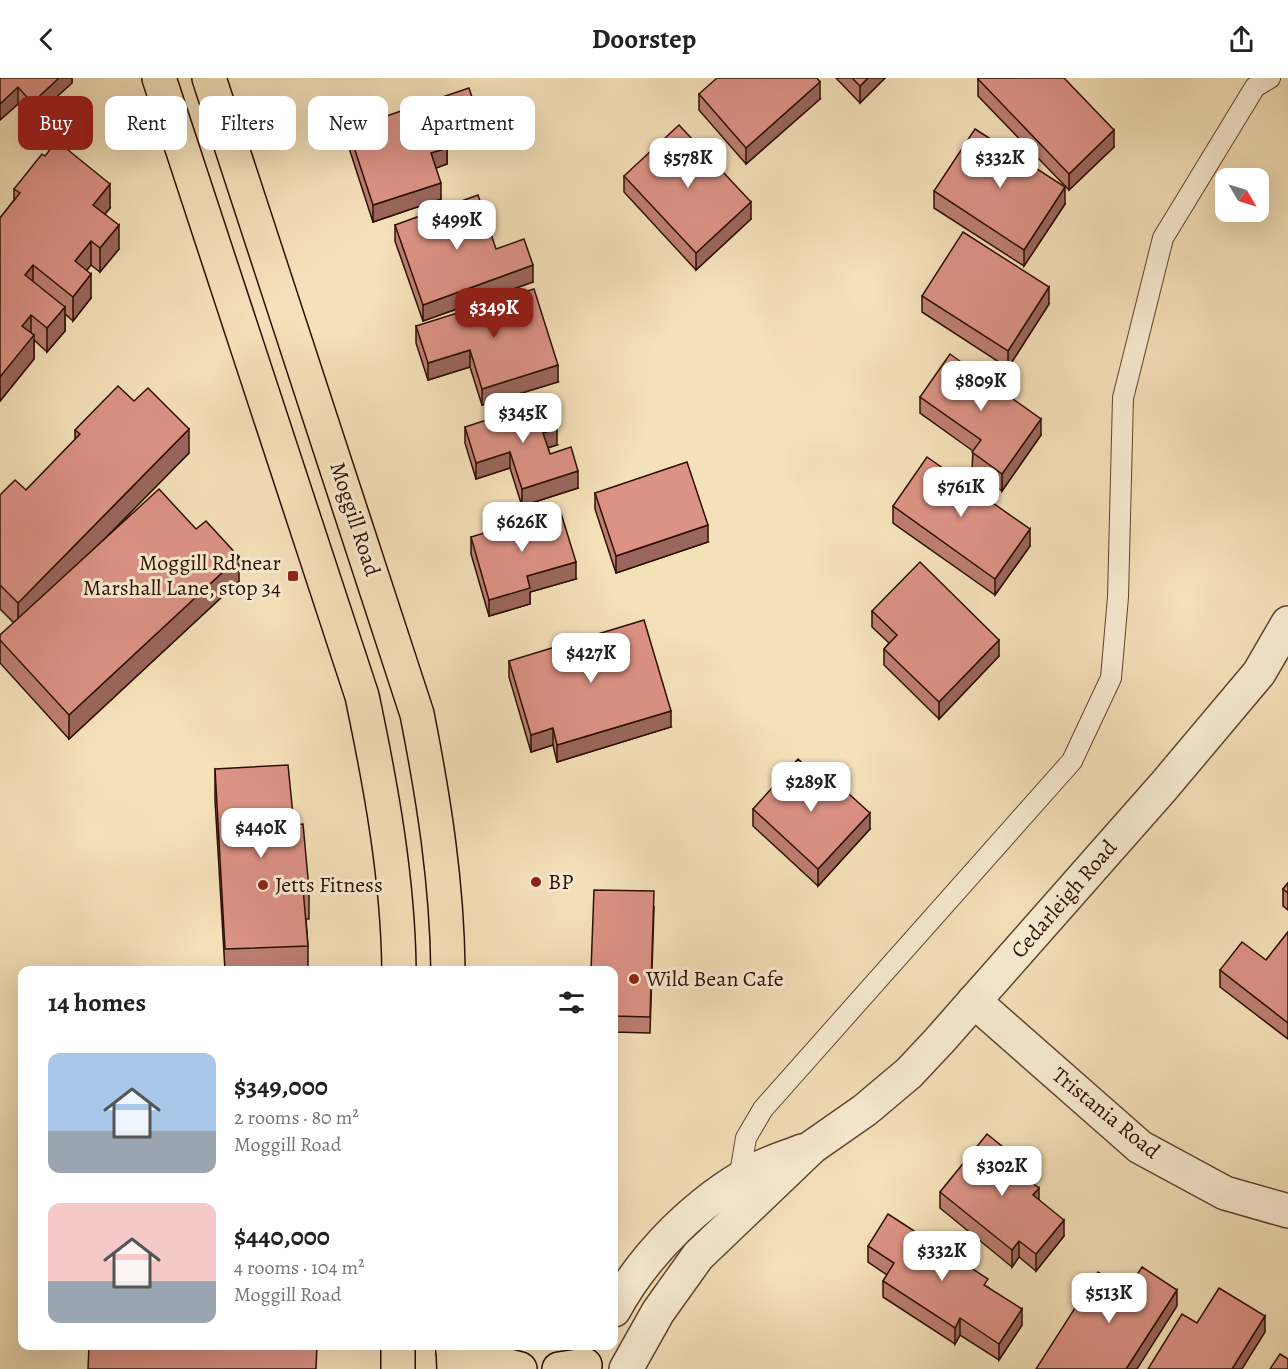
<!DOCTYPE html>
<html lang="en">
<head>
<meta charset="utf-8">
<style>
	:root { --surface:#fff; --page:#f6f6f6; --text:#222; --muted:#767676; --accent:#8f2418 }
	body { margin:0; font-family:Alegreya,serif; background:var(--page); color:var(--text); height:100vh; display:flex; flex-direction:column; font-size:22px; white-space:nowrap }
	* { box-sizing:border-box; margin:0 }
	p { font-size:20px; color:var(--muted) }
	.icon { flex:none; width:33px; height:33px; fill:none; stroke:currentColor; stroke-width:2; stroke-linecap:round; stroke-linejoin:round }
	.map { position:relative; flex:1; overflow:hidden }
	.sheet { position:absolute; left:18px; top:888px; width:600px; height:384px; display:flex; flex-direction:column; background:var(--surface); border-radius:12px; box-shadow:0 6px 24px #0002 }
	.sheet>* { flex:none }
	.hud { position:absolute; left:18px; top:18px; width:600px; height:54px; display:flex; gap:12px }
	.needle { width:39px; rotate:128deg }
	.controls { position:absolute; left:1215px; top:90px; display:grid; gap:12px }
	.controls a { display:grid; place-items:center; width:54px; height:54px; border-radius:12px; background:var(--surface); box-shadow:0 6px 24px #0002; font-size:30px }
	.price { position:absolute; translate:-50% -51px; padding:0 14px; border-radius:12px; background:#fff; color:#222; font-size:20px; line-height:39px; filter:drop-shadow(0 2px 3px #0008) }
	.price::after { content:''; position:absolute; left:50%; top:36px; width:18px; height:14px; margin-left:-9px; background:inherit; clip-path:polygon(0 0,100% 0,50% 100%) }
	.price.active { background:var(--accent); color:#fff }
	ul { padding:0; list-style:none }
	li { display:flex; align-items:center; gap:18px; height:150px; padding:0 30px }
	li span { display:grid; place-items:center; flex:none; width:168px; height:120px; border-radius:12px; color:#555 }
	li>.icon { margin-inline-start:auto }
	span .icon { width:72px; height:72px; fill:#fffc; stroke-width:1 }
	li b { font-size:26px }
	h2 { display:flex; justify-content:space-between; align-items:center; height:72px; padding:0 30px; font-size:26px }
	.tag { padding:0 21px; border-radius:12px; background:var(--surface); box-shadow:0 6px 24px #0002; font-size:21px; line-height:54px }
	.tag.active { background:var(--accent); color:#fff }
	header { display:flex; justify-content:space-between; align-items:center; height:78px; padding:0 30px; background:var(--surface); font-size:27px; font-weight:700 }
	.map>svg:first-child { display:block }
	.lines { fill:none; stroke-linecap:round; stroke-linejoin:round }
	.service-casing { stroke:#5f432e; stroke-width:22 }
	.minor-casing { stroke:#5f432e; stroke-width:36 }
	.tertiary-casing { stroke:#5f432e; stroke-width:36 }
	.primary-casing { stroke:#2d0f00; stroke-width:36 }
	.trunk-casing { stroke:#2d0f00; stroke-width:36 }
	.service { stroke:#f8ebd2; stroke-width:20 }
	.minor { stroke:#f8ebd2; stroke-width:33 }
	.tertiary { stroke:#f8ebd2; stroke-width:33 }
	.primary { stroke:#f4e0b9; stroke-width:33 }
	.trunk { stroke:#f4e0b9; stroke-width:33 }
	.wall { fill:#bd7e72; stroke:#2d0f00; stroke-width:1.5 }
	.shaded-wall { fill:#9a665d; stroke:#2d0f00; stroke-width:1.5 }
	.building { fill:#dc9285; stroke:#2d0f00; stroke-width:1.5 }
	.poi-dot { fill:#8f2418; stroke:#f8ebd2; stroke-width:2 }
	.labels { text-anchor:middle; dominant-baseline:central; stroke-width:6; stroke-linejoin:round; paint-order:stroke }
	.street-label { font-size:22px; fill:#2d0f00; stroke:#f8ebd2 }
	.poi-label { font-size:22px; fill:#2d0f00; stroke:#f8ebd2; text-anchor:start }
</style>
</head>
<body>
<header><svg class="icon" aria-label="back" viewBox="0 0 24 24"><path d="M15 5l-7 7 7 7"/></svg>Doorstep<svg class="icon" aria-label="share" viewBox="0 0 24 24"><path d="M12 15V3M7 8l5-5 5 5M5 13v7h14v-7"/></svg></header>
<div class="map">
<svg width="1288" height="1291" viewBox="0 0 1288 1291">
	<rect width="100%" height="100%" fill="#f4e0b9"/>
	<filter id="stains"><feTurbulence type="fractalNoise" baseFrequency=".00333" numOctaves="4"/><feColorMatrix values="0 0 0 0 .2 0 0 0 0 .09 0 0 0 0 .02 0 0 0 .5 -.17"/></filter>
	<radialGradient id="worn" r=".72"><stop offset=".6" stop-color="#630" stop-opacity="0"/><stop offset="1" stop-color="#630" stop-opacity=".3"/></radialGradient>
	<g class="lines">
		<defs>
			<polyline id="service" points="739,1101 746,1060 763,1031 1072,683 1111,600 1118,519 1123,320 1163,160 1255,9 1270,0"/>
			<polyline id="minor" points="974,923 1140,1069 1225,1115 1288,1133"/>
			<g id="tertiary">
				<path d="M614 1232C644 1176 699 1122 755 1092 770 1084 787 1079 802 1073"/>
				<polyline points="626,1291 658,1234 698,1178 812,1069 865,1032 909,995 939,963 1164,708 1259,595 1288,545"/>
			</g>
			<g id="primary">
				<polyline points="453,1273 520,1291"/>
				<polyline points="559,1291 585,1287"/>
			</g>
			<g id="trunk">
				<path d="M159 0 362 618C381 708 398 801 399 892"/>
				<path d="M209 0 417 636C434 722 447 805 448 892"/>
				<polyline points="453,1268 454,1291"/>
				<polyline points="398,1291 398,1268"/>
			</g>
		</defs>
		<use href="#service" class="service-casing"/>
		<use href="#minor" class="minor-casing"/>
		<use href="#tertiary" class="tertiary-casing"/>
		<use href="#primary" class="primary-casing"/>
		<use href="#trunk" class="trunk-casing"/>
		<use href="#service" class="service"/>
		<use href="#minor" class="minor"/>
		<use href="#tertiary" class="tertiary"/>
		<use href="#primary" class="primary"/>
		<use href="#trunk" class="trunk"/>
	</g>
	<g class="wall">
		<polygon points="0,0 72,0 72,5 32,41 18,26 0,42"/>
		<polygon points="836,0 885,0 860,25"/>
		<polygon points="978,1 1114,69 1069,112 978,18"/>
		<polygon points="699,16 820,21 746,86 699,32"/>
		<polygon points="348,51 479,58 447,68 447,86 436,90 441,121 373,144 348,67"/>
		<polygon points="624,98 751,141 696,192 624,114"/>
		<polygon points="14,111 110,130 105,136 119,171 100,194 91,187 86,193 91,220 73,243 65,236 65,253 47,274 34,262 34,281 0,323 0,140 14,122"/>
		<polygon points="934,113 1065,126 1024,188 934,130"/>
		<polygon points="395,147 496,171 533,204 423,243 395,163"/>
		<polygon points="922,218 1049,226 1008,290 922,234"/>
		<polygon points="416,248 558,304 482,327 470,289 428,302 416,265"/>
		<polygon points="920,319 1041,357 1002,413 972,391 973,373 920,335"/>
		<polygon points="134,323 189,375 105,460 239,503 69,661 0,585 0,557 14,545 0,531 0,417 26,412 75,362 75,352"/>
		<polygon points="465,349 557,367 548,370 550,376 578,410 522,428 510,390 476,401 465,365"/>
		<polygon points="595,415 708,464 616,495 595,431"/>
		<polygon points="893,428 1030,468 995,517 893,445"/>
		<polygon points="471,459 576,501 530,514 530,526 489,538 471,476"/>
		<polygon points="872,533 999,578 939,641 884,587 884,571 889,565 872,549"/>
		<polygon points="509,583 671,649 557,684 553,667 531,674 509,599"/>
		<polygon points="215,691 294,747 309,811 309,841 306,841 308,868 308,892 225,892 215,722"/>
		<polygon points="753,731 870,751 818,808 753,748"/>
		<polygon points="1288,805 1288,832 1283,828 1283,811"/>
		<polygon points="654,830 650,955 614,954 614,892"/>
		<polygon points="1288,854 1288,961 1220,909 1220,892 1266,882"/>
		<polygon points="1034,1106 1039,1122 1064,1158 1036,1193 1019,1179 1012,1189 940,1130 940,1114"/>
		<polygon points="868,1168 988,1209 1022,1247 999,1282 960,1257 955,1266 883,1219 883,1203 887,1197 868,1184"/>
	</g>
	<g class="shaded-wall">
		<polygon points="59,0 72,0 72,5 32,41 32,25"/>
		<polygon points="868,0 885,0 860,25 860,8"/>
		<polygon points="820,4 820,21 746,86 746,70"/>
		<polygon points="18,9 18,26 0,42 0,26"/>
		<polygon points="479,41 479,58 442,70 442,53"/>
		<polygon points="1114,52 1114,69 1069,112 1069,96"/>
		<polygon points="447,70 447,86 431,92 431,75"/>
		<polygon points="441,105 441,121 373,144 373,127"/>
		<polygon points="110,106 110,130 93,150 93,127"/>
		<polygon points="1065,109 1065,126 1024,188 1024,172"/>
		<polygon points="751,124 751,141 696,192 696,175"/>
		<polygon points="119,147 119,171 100,194 100,170"/>
		<polygon points="91,163 91,187 75,207 75,183"/>
		<polygon points="33,187 33,211 25,197"/>
		<polygon points="533,187 533,204 423,243 423,227"/>
		<polygon points="91,196 91,220 73,243 73,219"/>
		<polygon points="1049,209 1049,226 1008,290 1008,273"/>
		<polygon points="65,229 65,253 47,274 47,250"/>
		<polygon points="31,237 31,260 34,257 34,281 0,323 0,299 22,248"/>
		<polygon points="470,272 470,289 428,302 428,285"/>
		<polygon points="558,287 558,304 482,327 482,311"/>
		<polygon points="1041,341 1041,357 1002,413 1002,396"/>
		<polygon points="557,350 557,367 543,371 543,355"/>
		<polygon points="189,351 189,375 18,549 18,525"/>
		<polygon points="510,374 510,390 476,401 476,385"/>
		<polygon points="578,393 578,410 522,428 522,411"/>
		<polygon points="708,447 708,464 616,495 616,478"/>
		<polygon points="1030,451 1030,468 995,517 995,501"/>
		<polygon points="239,479 239,503 69,661 69,637"/>
		<polygon points="576,484 576,501 530,514 530,526 489,538 489,522 527,498"/>
		<polygon points="999,562 999,578 939,641 939,624"/>
		<polygon points="671,633 671,649 557,684 557,667"/>
		<polygon points="553,650 553,667 531,674 531,657"/>
		<polygon points="870,735 870,751 818,808 818,791"/>
		<polygon points="1034,1094 1034,1111 1028,1102"/>
		<polygon points="1039,1110 1039,1127 1033,1117"/>
		<polygon points="1064,1142 1064,1158 1036,1193 1036,1176"/>
		<polygon points="1019,1163 1019,1179 1012,1189 1012,1172"/>
		<polygon points="1177,1212 1177,1228 1137,1291 1126,1291"/>
		<polygon points="1022,1231 1022,1247 999,1282 999,1266"/>
		<polygon points="1265,1238 1265,1254 1242,1291 1232,1291"/>
		<polygon points="960,1240 960,1257 955,1266 955,1250"/>
	</g>
	<g class="building">
		<polygon points="0,0 59,0 32,25 18,9 0,26"/>
		<polygon points="717,0 817,0 820,4 746,70 699,16"/>
		<polygon points="852,0 868,0 860,8"/>
		<polygon points="979,0 1064,0 1114,52 1069,96 978,1"/>
		<polygon points="469,10 479,41 442,53 447,70 431,75 441,105 373,127 348,51"/>
		<polygon points="679,47 751,124 696,175 624,98"/>
		<polygon points="975,51 1065,109 1024,172 934,113"/>
		<polygon points="57,63 110,106 93,127 119,147 100,170 91,163 75,183 91,196 73,219 33,187 25,197 65,229 47,250 31,237 22,248 34,257 0,299 0,140 20,115 14,111 42,76 45,78"/>
		<polygon points="478,117 496,171 524,161 533,187 423,227 395,147"/>
		<polygon points="963,154 1049,209 1008,273 922,218"/>
		<polygon points="534,211 558,287 482,311 470,272 428,285 416,248"/>
		<polygon points="950,276 1041,341 1002,396 972,374 981,362 920,319"/>
		<polygon points="118,308 134,323 148,310 189,351 18,525 0,507 0,417 15,402 26,412 80,356 75,352"/>
		<polygon points="548,322 557,350 543,355 550,376 571,369 578,393 522,411 510,374 476,385 465,349"/>
		<polygon points="927,379 1030,451 995,501 893,428"/>
		<polygon points="687,384 708,447 616,478 595,415"/>
		<polygon points="159,411 196,451 206,443 239,479 69,637 0,562 0,557"/>
		<polygon points="560,432 576,484 527,498 530,510 489,522 471,459"/>
		<polygon points="920,484 999,562 939,624 884,571 897,557 872,533"/>
		<polygon points="644,542 671,633 557,667 553,650 531,657 509,583"/>
		<polygon points="798,681 833,713 839,707 870,735 818,791 753,731"/>
		<polygon points="288,687 294,747 303,746 309,811 303,811 308,868 225,871 215,691"/>
		<polygon points="1288,805 1288,815 1283,811"/>
		<polygon points="594,812 654,813 650,939 614,938 614,892 591,892"/>
		<polygon points="1288,854 1288,945 1220,892 1242,864 1266,882"/>
		<polygon points="987,1056 1034,1094 1028,1102 1039,1110 1033,1117 1064,1142 1036,1176 1019,1163 1012,1172 940,1114"/>
		<polygon points="888,1136 988,1201 984,1207 1022,1231 999,1266 960,1240 955,1250 883,1203 894,1185 868,1168"/>
		<polygon points="1142,1189 1177,1212 1126,1291 1036,1291 1098,1194 1127,1212"/>
		<polygon points="1219,1210 1265,1238 1232,1291 1148,1291 1182,1236 1197,1245"/>
		<polygon points="89,1268 317,1268 316,1291 88,1291"/>
		<polygon points="1280,1276 1288,1281 1288,1291 1270,1291"/>
	</g>
	<g class="poi-dot">
		<rect x="287" y="492" width="12" height="12" rx="3"/>
		<circle cx="536" cy="804" r="6"/>
		<circle cx="263" cy="807" r="6"/>
		<circle cx="634" cy="901" r="6"/>
	</g>
	<g class="labels">
		<g class="street-label">
			<text transform="translate(355 441) rotate(72)">Moggill Road</text>
			<text transform="translate(1064 821) rotate(-49)">Cedarleigh Road</text>
			<text transform="translate(1106 1035) rotate(39)">Tristania Road</text>
		</g>
		<g class="poi-label">
			<text x="281" y="485" text-anchor="end">Moggill Rd near<tspan x="281" dy="25">Marshall Lane, stop 34</tspan></text>
			<text x="548" y="804">BP</text>
			<text x="275" y="807">Jetts Fitness</text>
			<text x="646" y="901">Wild Bean Cafe</text>
		</g>
	</g>
	<rect width="100%" height="100%" filter="url(#stains)"/>
	<rect width="100%" height="100%" fill="url(#worn)"/>
</svg>
<div class="controls">
<a><svg class="needle" viewBox="-14 -14 28 28"><path d="M0-13l5 13h-10z" fill="#e53935"/><path d="M0 13l5-13h-10z" fill="#767676"/></svg></a>
</div>
<b class="price" style="left:688px;top:111px">$578K</b>
<b class="price" style="left:1000px;top:111px">$332K</b>
<b class="price" style="left:457px;top:173px">$499K</b>
<b class="price active" style="left:494px;top:261px">$349K</b>
<b class="price" style="left:981px;top:334px">$809K</b>
<b class="price" style="left:523px;top:366px">$345K</b>
<b class="price" style="left:961px;top:440px">$761K</b>
<b class="price" style="left:522px;top:475px">$626K</b>
<b class="price" style="left:591px;top:606px">$427K</b>
<b class="price" style="left:811px;top:735px">$289K</b>
<b class="price" style="left:261px;top:781px">$440K</b>
<b class="price" style="left:1002px;top:1119px">$302K</b>
<b class="price" style="left:942px;top:1204px">$332K</b>
<b class="price" style="left:1109px;top:1246px">$513K</b>
<div class="hud">
<a class="tag active">Buy</a>
<a class="tag">Rent</a>
<a class="tag">Filters</a>
<a class="tag">New</a>
<a class="tag">Apartment</a>
</div>
<section class="sheet">
<h2>14 homes<svg class="icon" aria-label="filters" viewBox="0 0 24 24"><path d="M4 7h16M4 17h16"/><circle cx="9" cy="7" r="2"/><circle cx="15" cy="17" r="2"/></svg></h2>
<ul>
<li><span style="background:linear-gradient(#a9c7e8 65%,#9aa5b1 0)"><svg class="icon" aria-label="home" viewBox="0 0 24 24"><path d="M3 11l9-7 9 7M6 9v11h12V9"/></svg></span><div><b>$349,000</b><p>2 rooms · 80 m²</p><p>Moggill Road</p></div></li>
<li><span style="background:linear-gradient(#f6c9c9 65%,#9aa5b1 0)"><svg class="icon" aria-label="home" viewBox="0 0 24 24"><path d="M3 11l9-7 9 7M6 9v11h12V9"/></svg></span><div><b>$440,000</b><p>4 rooms · 104 m²</p><p>Moggill Road</p></div></li>
</ul>
</section>
</div>
</body>
</html>
